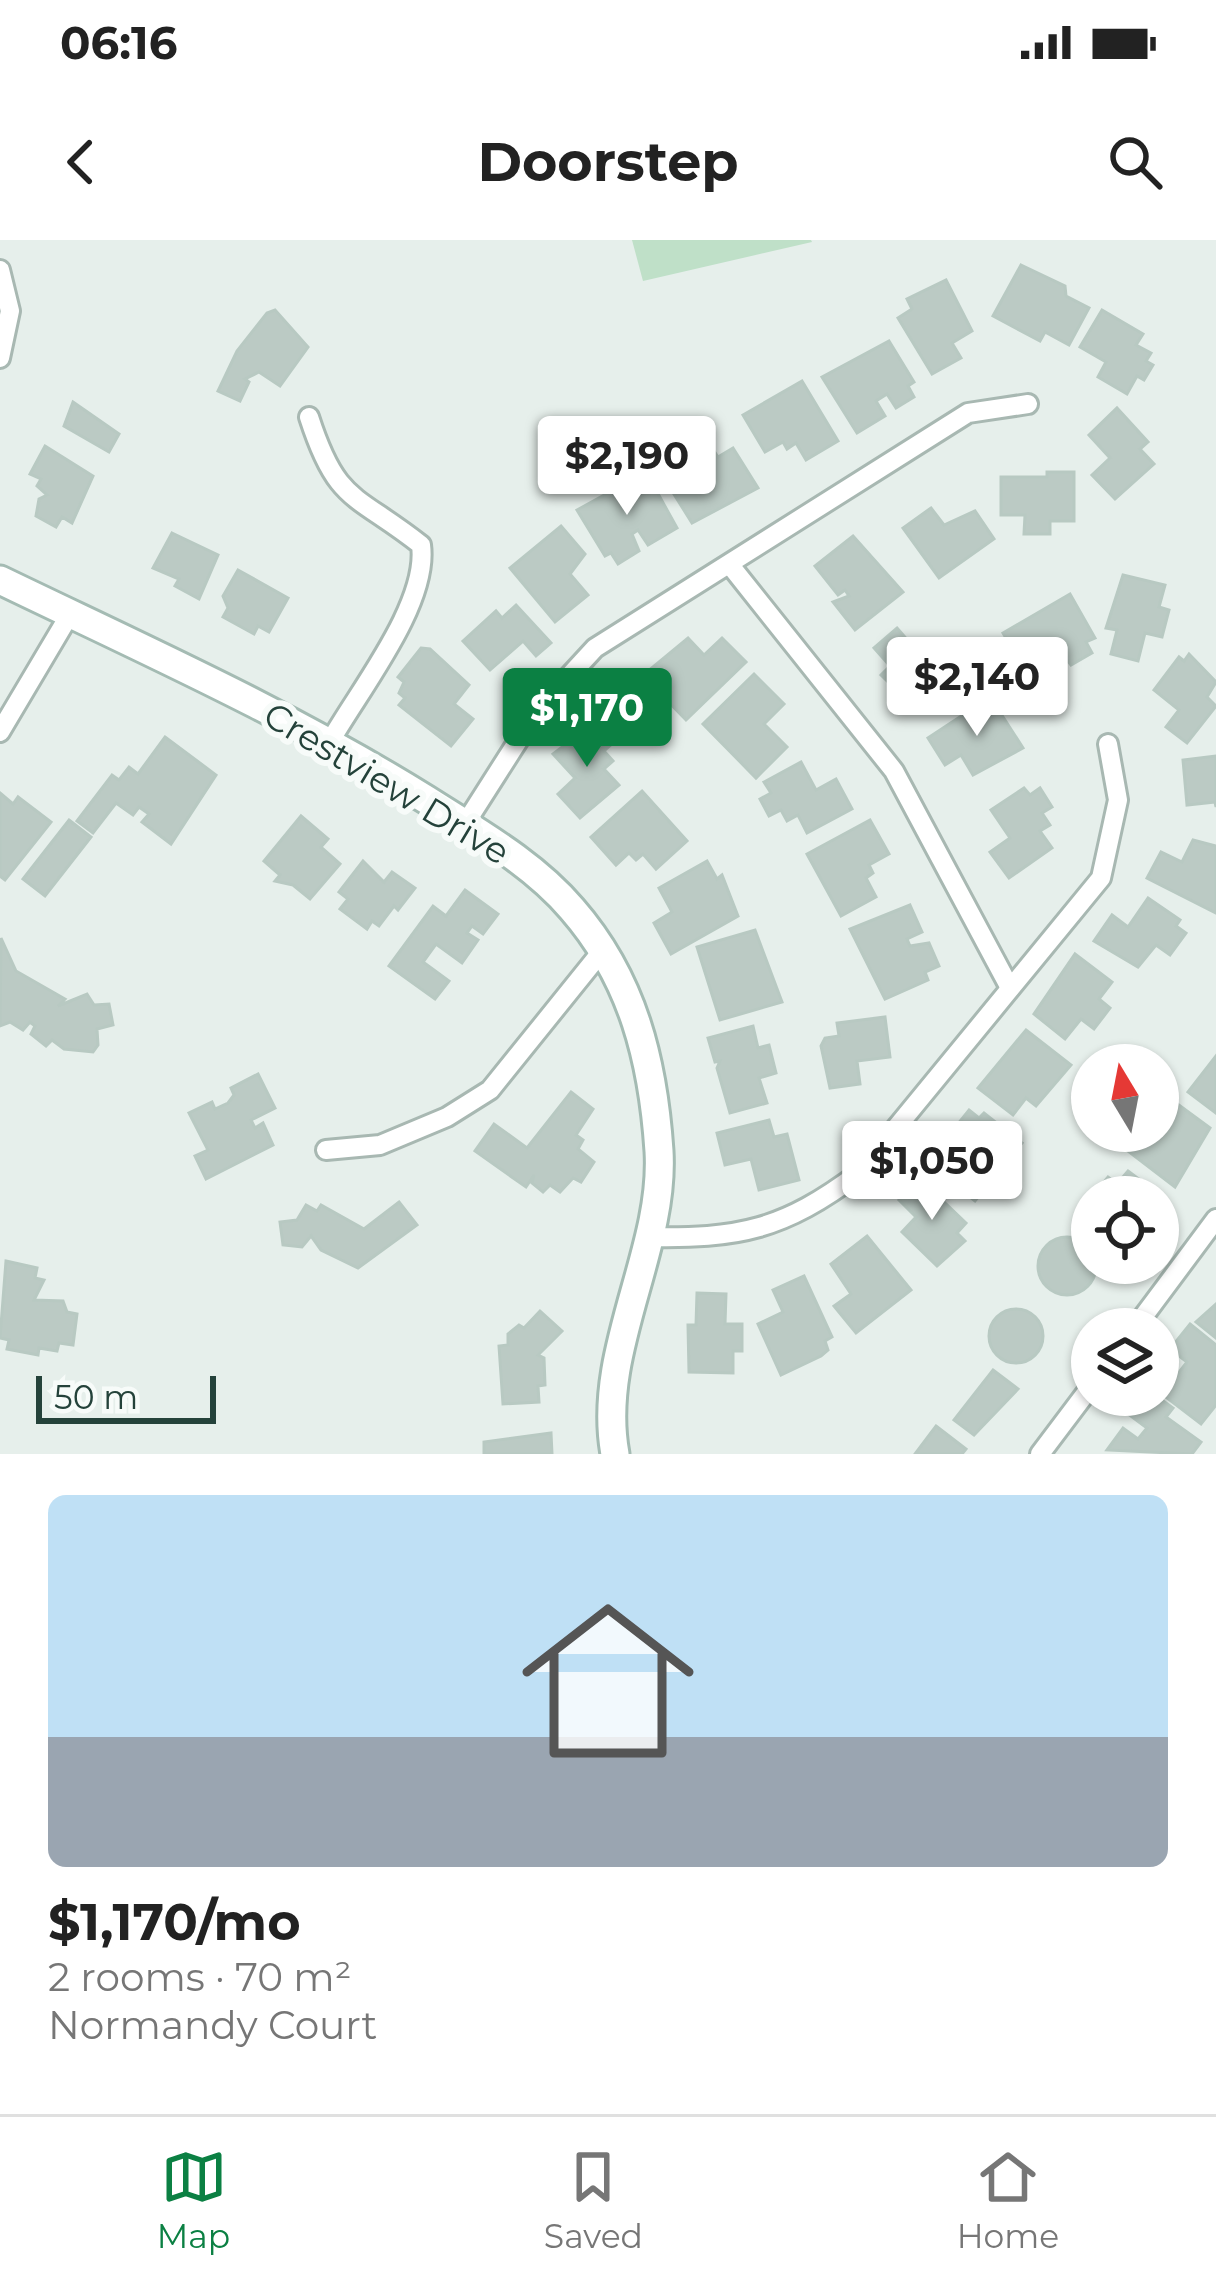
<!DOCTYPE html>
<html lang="en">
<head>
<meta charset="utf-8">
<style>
	:root { --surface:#fff; --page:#f6f6f6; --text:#222; --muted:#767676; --line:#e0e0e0; --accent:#0b8043 }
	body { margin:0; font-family:Montserrat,sans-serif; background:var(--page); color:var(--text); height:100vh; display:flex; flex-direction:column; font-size:45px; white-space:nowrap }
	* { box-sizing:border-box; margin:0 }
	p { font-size:39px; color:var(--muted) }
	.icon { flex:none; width:66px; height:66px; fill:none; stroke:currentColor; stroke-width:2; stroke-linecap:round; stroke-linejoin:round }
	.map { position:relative; height:1214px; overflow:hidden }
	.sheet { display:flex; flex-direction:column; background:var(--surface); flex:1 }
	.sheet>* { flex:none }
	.needle { width:78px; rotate:350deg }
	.buttons { position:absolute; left:1071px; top:804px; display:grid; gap:24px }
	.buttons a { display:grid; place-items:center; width:108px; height:108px; border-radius:50%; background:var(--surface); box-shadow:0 3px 9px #0004; font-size:60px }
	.scale { position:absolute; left:36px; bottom:30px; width:180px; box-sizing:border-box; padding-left:12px; border:6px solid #24423a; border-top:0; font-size:33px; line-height:42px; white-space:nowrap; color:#24423a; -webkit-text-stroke:9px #f7fbf9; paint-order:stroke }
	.price { position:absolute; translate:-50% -102px; padding:0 27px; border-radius:12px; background:#fff; color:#222; font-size:39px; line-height:78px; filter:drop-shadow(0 3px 6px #0008) }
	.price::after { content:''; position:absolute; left:50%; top:72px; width:36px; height:27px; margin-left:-18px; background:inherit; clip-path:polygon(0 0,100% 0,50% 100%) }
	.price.current { background:var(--accent); color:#fff }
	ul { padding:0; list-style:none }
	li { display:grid; align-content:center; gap:24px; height:636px; padding:0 48px }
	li+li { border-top:3px solid var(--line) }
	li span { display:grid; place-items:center; height:372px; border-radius:18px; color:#555 }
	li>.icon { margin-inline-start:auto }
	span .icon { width:216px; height:216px; fill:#fffc; stroke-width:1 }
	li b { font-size:51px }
	.status { display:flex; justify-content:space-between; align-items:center; height:84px; padding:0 60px; background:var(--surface); direction:ltr }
	.status svg { height:33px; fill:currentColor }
	header { display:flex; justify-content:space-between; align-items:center; height:156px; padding:0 48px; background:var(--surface); font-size:54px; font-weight:700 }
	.dock { display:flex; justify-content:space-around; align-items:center; height:168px; border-top:3px solid var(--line); background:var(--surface); font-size:33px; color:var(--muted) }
	.dock a { display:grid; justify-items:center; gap:6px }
	.dock .current { color:var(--accent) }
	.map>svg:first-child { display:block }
	.green { fill:#bfe0c8 }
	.building { fill:#bbcac4; stroke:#b8c9c2; stroke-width:3 }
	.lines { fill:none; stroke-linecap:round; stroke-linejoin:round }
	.street-casing { stroke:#a8b8b2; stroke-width:24 }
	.secondary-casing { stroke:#a4bbb3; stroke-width:33 }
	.street { stroke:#fff; stroke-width:18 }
	.secondary { stroke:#fff; stroke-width:27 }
	.labels { text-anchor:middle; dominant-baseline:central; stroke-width:12; stroke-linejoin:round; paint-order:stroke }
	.street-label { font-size:36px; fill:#24423a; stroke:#f7fbf9 }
</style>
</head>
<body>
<div class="status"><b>06:16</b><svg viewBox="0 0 49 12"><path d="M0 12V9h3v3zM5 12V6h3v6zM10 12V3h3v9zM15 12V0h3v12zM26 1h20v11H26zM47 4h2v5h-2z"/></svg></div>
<header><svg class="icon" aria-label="back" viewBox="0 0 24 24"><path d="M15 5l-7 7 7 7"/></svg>Doorstep<svg class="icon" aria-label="search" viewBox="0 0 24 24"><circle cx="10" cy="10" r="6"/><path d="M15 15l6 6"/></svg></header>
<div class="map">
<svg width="1216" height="1214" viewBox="0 0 1216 1214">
	<rect width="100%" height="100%" fill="#e6efeb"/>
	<polygon class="green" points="632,0 811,0 812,2 643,41"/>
	<g class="building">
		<polygon points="1021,25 1065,46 1066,56 1089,68 1069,105 1045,92 1040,101 993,76"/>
		<polygon points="946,40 972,91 952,103 961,118 932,134 898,78 912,69 907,59"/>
		<polygon points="275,70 308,107 280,146 259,132 245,139 249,142 240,161 218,151 237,111 267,73"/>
		<polygon points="1102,70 1143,94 1136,105 1151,113 1146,121 1153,125 1144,140 1137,136 1127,154 1098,137 1106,122 1080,107"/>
		<polygon points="889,101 914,142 908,146 914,157 896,168 887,154 876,161 885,176 857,193 822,137"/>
		<polygon points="802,141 838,201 806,220 796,203 787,209 783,202 765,212 743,175"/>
		<polygon points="73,162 119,194 109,212 64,186"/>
		<polygon points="1117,168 1148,202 1140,209 1154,224 1115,259 1092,235 1110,218 1089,195"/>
		<polygon points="45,206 93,236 72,283 62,277 56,287 36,276 39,259 47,255 37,246 41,239 30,234"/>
		<polygon points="712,208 718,217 733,208 758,248 692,283 672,251 694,238 686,225"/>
		<polygon points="646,232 677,288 648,305 638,290 632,294 639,311 618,324 611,313 605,316 577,270"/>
		<polygon points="1047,232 1074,232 1074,281 1050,281 1050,294 1024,294 1025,275 1001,275 1001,237 1047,237"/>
		<polygon points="931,268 944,285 975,271 994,299 939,338 903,288"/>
		<polygon points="561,286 585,314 570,334 588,355 555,382 510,328"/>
		<polygon points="172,293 218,315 199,359 175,346 179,339 153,328"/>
		<polygon points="853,296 903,352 855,390 833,362 849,356 845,350 838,355 815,326"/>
		<polygon points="238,330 288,358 269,392 258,386 254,394 223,377 228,368 223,356"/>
		<polygon points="1123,335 1165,345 1159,367 1169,370 1162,397 1145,393 1138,421 1111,414 1117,390 1106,388"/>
		<polygon points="1070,354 1095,398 1086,402 1092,413 1071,425 1068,421 1060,426 1062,431 1035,447 1003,393"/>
		<polygon points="516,365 551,403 536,416 523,401 490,430 463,401 496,371 502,378"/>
		<polygon points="897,388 916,410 928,400 947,421 939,428 952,444 919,472 881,435 890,426 874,408"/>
		<polygon points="688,398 704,415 722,398 746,422 686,480 654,447 659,442 648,431"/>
		<polygon points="421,408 430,409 469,445 454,464 473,479 451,506 399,465 405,458 399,453 404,442 398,437"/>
		<polygon points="1189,414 1216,442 1207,457 1216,466 1187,503 1166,487 1179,470 1154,450 1179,417 1184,421"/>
		<polygon points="754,434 784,464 764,484 787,507 756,538 703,484"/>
		<polygon points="984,461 990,470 996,466 1023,508 973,535 961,515 945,525 928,498"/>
		<polygon points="594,483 613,503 604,511 613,521 604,529 619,545 580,578 558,554 575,538 553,514"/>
		<polygon points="165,497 216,535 171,604 142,582 149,574 139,567 133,575 116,563 93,593 77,581 112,535 119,540 129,527 138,534"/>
		<polygon points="1216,516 1216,567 1215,562 1187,565 1183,520"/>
		<polygon points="801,522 816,550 836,539 852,569 807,593 798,575 787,581 781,570 769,576 760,559 771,553 764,542"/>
		<polygon points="1024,548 1030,555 1040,548 1052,567 1042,573 1050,585 1040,591 1052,608 1009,638 990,612 1010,598 991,570"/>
		<polygon points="642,551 687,601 656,629 643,614 636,620 629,613 616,625 591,597"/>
		<polygon points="0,553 13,564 18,557 51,582 5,640 0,636"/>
		<polygon points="301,576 328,599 321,607 340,624 310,659 293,645 275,641 280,635 264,621"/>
		<polygon points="69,580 91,597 45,656 23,639"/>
		<polygon points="870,580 889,614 869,625 873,633 866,638 876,657 841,676 807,614"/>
		<polygon points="1193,600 1216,606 1216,673 1147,638 1161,612 1182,622"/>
		<polygon points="363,621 384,642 392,632 415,648 398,670 394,666 379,686 372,681 367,689 340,669 348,659 339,652"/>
		<polygon points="707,621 717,639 722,635 738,676 671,714 654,683 672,672 659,648"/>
		<polygon points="465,650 498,674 483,694 472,686 467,693 478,700 462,723 436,704 423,722 449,741 435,759 389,726 433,666 446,676"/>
		<polygon points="1148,658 1180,680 1176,686 1186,693 1170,715 1156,705 1138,727 1094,701 1112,675 1128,687"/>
		<polygon points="910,665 922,692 907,699 910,706 929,703 939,726 925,732 928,740 885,759 850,689"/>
		<polygon points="755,690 782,762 720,780 697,707"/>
		<polygon points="1,698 16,731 65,759 58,766 87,754 94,765 109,764 113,785 97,789 98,805 93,812 64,809 52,800 46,806 31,794 35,786 30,782 23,790 10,782 0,786"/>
		<polygon points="1075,714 1112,742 1099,759 1110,768 1094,789 1081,779 1065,799 1034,774"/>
		<polygon points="885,777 890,817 857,821 860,844 830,848 821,806 825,798 839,796 837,783"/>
		<polygon points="753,786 758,808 769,805 776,833 759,838 767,863 730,873 717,828 720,821 715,822 708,798"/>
		<polygon points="1026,790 1071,825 1036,866 1026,858 1013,875 978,848"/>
		<polygon points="1216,816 1216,873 1188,852"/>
		<polygon points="258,834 275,868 251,880 255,888 263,883 273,905 206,939 195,916 208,910 189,873 212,862 215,869 228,863 234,855 231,848"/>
		<polygon points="571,852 593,869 576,895 583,900 578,909 594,922 581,942 573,938 560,952 550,945 543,952 532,943 534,935 526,947 475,911 494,884 527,908"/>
		<polygon points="1172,860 1210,888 1175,947 1124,908 1137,891 1158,891 1158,878"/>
		<polygon points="969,870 979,878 984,873 1022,903 975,961 926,923 945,899 959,910 963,904 953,890"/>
		<polygon points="769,880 774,897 787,894 799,940 759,950 751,919 725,925 717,893"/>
		<polygon points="1128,931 1164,958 1158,966 1158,957 1094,954 1108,937 1117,944"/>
		<polygon points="919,938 966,983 957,993 965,1001 937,1026 902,992 916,977 899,960"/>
		<polygon points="399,962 417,985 358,1028 321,1010 311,996 302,1007 283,1005 280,982 297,980 306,965 317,971 321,965 364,989"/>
		<polygon points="867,996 911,1050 856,1093 834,1066 851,1054 831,1024"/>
		<circle cx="1067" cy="1026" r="29"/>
		<polygon points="6,1021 37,1028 35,1038 44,1040 34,1060 63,1061 67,1072 77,1074 73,1105 59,1103 57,1111 39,1108 38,1115 7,1109 9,1100 0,1098"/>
		<polygon points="804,1036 832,1097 825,1101 828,1110 821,1116 781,1135 758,1084 783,1072 773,1050"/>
		<polygon points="697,1053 726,1054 725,1084 742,1084 742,1111 733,1111 733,1133 689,1132 688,1085 696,1085"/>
		<polygon points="1216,1064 1216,1098 1196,1082"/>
		<circle cx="1016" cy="1096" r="27"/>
		<polygon points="540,1071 562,1091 538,1115 544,1118 545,1145 538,1146 539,1162 503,1164 499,1106 508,1105 508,1094 519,1085 524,1088"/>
		<polygon points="1190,1084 1216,1105 1216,1165 1201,1184 1158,1151 1158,1138 1166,1132 1174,1139 1187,1122 1170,1109"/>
		<polygon points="993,1130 1018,1149 974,1195 954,1180"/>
		<polygon points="1135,1155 1155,1155 1173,1168 1166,1177 1201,1202 1192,1214 1107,1210 1123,1188 1138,1199 1147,1188 1124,1171"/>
		<polygon points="936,1186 966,1209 962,1214 915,1214"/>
		<polygon points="551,1193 552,1214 484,1214 484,1202"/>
	</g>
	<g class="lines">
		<defs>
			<g id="street">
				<polyline points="0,30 10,71 0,118"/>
				<path d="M309 177C337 264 355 253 421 305 429 363 360 449 331 500"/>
				<polyline points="730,325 894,531 1010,748"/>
				<polyline points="0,492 70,374"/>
				<polyline points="465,584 537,471 595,408 968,173 1028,164"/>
				<polyline points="326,910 380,905 447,877 490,850 602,711"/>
				<path d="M646 997C739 999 783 990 859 933L1101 638 1118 560 1108 504"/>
				<polyline points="1134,1089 1216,979"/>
				<polyline points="1040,1214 1092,1145"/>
			</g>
			<path id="secondary" d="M0 340C145 410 291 475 427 560 477 592 533 623 572 669 633 739 653 821 659 911 665 1011 596 1111 615 1214"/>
		</defs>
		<use href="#street" class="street-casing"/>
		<use href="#secondary" class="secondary-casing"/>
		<use href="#street" class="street"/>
		<use href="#secondary" class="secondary"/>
	</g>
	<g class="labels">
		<g class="street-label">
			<text transform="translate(387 543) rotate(31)">Crestview Drive</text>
		</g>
	</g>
</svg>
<div class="buttons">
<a><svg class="needle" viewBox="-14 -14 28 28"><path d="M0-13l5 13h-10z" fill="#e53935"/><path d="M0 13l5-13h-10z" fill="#767676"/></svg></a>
<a><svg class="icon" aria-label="locate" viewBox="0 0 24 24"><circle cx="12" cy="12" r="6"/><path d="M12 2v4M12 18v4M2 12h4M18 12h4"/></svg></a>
<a><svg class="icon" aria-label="layers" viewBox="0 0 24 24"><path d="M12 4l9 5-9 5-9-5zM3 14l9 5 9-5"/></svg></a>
</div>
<div class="scale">50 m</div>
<b class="price" style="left:627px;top:278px">$2,190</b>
<b class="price" style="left:977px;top:499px">$2,140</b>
<b class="price current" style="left:587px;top:530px">$1,170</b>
<b class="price" style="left:932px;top:983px">$1,050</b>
</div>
<section class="sheet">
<ul>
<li><span style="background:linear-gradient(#bfe0f5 65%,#9aa5b1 0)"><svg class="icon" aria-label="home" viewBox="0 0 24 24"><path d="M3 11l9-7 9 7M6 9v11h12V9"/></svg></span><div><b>$1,170/mo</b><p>2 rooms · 70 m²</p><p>Normandy Court</p></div></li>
</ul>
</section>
<nav class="dock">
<a class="current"><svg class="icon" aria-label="map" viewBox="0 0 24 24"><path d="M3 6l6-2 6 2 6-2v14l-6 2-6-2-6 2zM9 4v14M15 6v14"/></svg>Map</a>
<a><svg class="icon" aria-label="saved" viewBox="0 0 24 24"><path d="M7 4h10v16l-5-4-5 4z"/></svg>Saved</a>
<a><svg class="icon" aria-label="home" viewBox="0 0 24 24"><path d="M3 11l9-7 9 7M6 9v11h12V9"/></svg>Home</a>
</nav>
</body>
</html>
